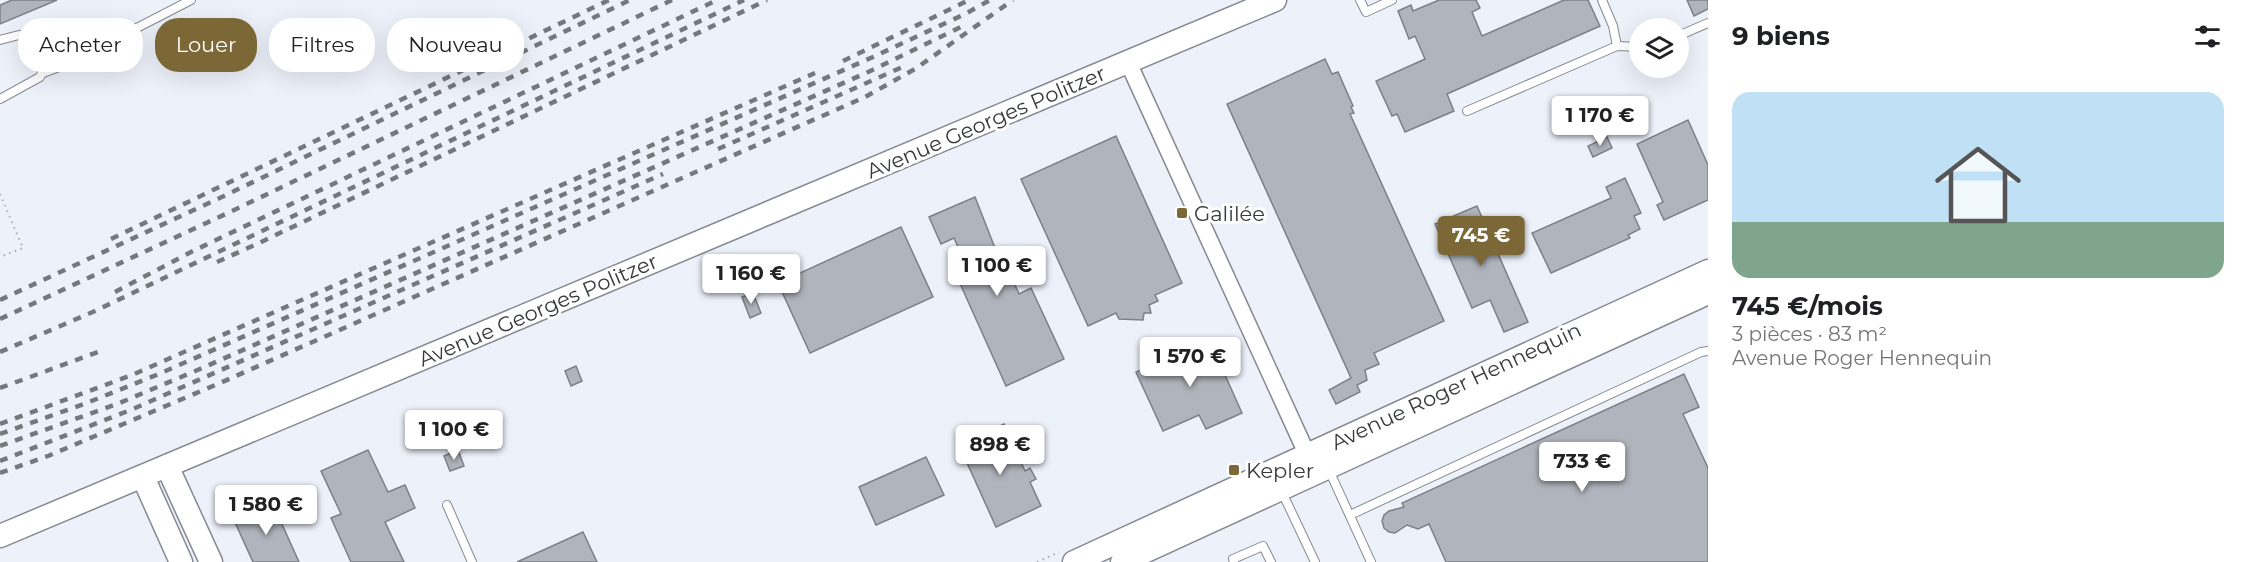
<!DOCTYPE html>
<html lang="fr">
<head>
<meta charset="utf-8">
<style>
	:root { --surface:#fff; --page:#f6f6f6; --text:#202124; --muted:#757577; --line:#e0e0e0; --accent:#7c6736 }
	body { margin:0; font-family:Montserrat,sans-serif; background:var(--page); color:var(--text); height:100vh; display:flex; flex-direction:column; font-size:22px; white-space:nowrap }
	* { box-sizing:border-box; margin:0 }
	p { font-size:20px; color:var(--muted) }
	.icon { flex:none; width:33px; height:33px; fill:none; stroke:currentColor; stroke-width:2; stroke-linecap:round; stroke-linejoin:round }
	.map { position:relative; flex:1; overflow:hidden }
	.drawer { display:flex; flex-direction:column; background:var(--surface); width:540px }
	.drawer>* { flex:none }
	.banner { position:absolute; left:18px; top:18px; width:570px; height:54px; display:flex; gap:12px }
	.fabs { position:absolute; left:1629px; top:18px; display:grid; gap:12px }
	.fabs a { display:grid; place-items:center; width:60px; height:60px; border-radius:50%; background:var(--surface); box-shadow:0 6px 24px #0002; font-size:30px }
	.price { position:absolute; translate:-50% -51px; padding:0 14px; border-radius:6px; background:#fff; color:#222; font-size:20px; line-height:39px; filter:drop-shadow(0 2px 3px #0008) }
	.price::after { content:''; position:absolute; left:50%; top:36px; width:18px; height:14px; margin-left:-9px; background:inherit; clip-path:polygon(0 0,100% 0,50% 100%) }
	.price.active { background:var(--accent); color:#fff }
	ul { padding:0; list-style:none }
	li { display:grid; align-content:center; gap:12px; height:318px; padding:0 24px }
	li+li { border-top:2px solid var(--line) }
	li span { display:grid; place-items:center; height:186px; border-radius:18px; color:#555 }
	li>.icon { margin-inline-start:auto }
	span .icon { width:108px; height:108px; fill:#fffc; stroke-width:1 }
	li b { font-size:26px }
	h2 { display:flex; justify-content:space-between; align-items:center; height:72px; padding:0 24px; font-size:26px }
	.chip { padding:0 21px; border-radius:24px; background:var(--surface); box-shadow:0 6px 24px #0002; font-size:21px; line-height:54px }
	.chip.active { background:var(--accent); color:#fff }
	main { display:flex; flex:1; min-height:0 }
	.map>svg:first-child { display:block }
	.building { fill:#b0b4bc; stroke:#7c8087; stroke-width:1.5 }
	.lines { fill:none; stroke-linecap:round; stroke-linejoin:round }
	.lane-casing { stroke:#868991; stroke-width:10 }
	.street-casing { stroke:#868991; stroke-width:19 }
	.secondary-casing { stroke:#868991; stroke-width:25 }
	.path { stroke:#a9acb3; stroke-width:2; stroke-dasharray:1.5 4.5; stroke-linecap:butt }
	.lane { stroke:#fff; stroke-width:8 }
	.street { stroke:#fff; stroke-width:16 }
	.secondary { stroke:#fff; stroke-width:22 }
	.rail { stroke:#75787d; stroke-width:4.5; stroke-dasharray:8 8; stroke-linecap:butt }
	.poi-dot { fill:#7c6736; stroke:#fefefe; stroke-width:2 }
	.labels { text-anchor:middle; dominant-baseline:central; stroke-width:6; stroke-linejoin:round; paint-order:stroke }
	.street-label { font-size:21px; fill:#37393c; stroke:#fefefe }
	.poi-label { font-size:21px; fill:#37393c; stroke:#fefefe; text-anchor:start }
</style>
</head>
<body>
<main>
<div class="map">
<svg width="1708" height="562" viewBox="0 0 1708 562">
	<rect width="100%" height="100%" fill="#edf1fa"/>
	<g class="building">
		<polygon points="12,0 57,0 0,24 0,5"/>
		<polygon points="1439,0 1476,0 1480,8 1472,12 1482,36 1564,0 1588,0 1600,26 1447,94 1454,111 1405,132 1397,114 1392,116 1376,81 1425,59 1415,36 1409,39 1398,11 1411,5 1413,11"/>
		<polygon points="1687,0 1708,0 1708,9 1694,16"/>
		<polygon points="1325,59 1332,74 1338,72 1353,106 1351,107 1354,113 1350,114 1444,321 1374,353 1379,364 1365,370 1367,380 1357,385 1360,392 1336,404 1329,390 1351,378 1227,104"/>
		<polygon points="1688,120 1708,165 1708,200 1664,220 1657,205 1663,202 1637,144"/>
		<polygon points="1116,136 1182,283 1155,295 1158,301 1149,305 1151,313 1144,313 1143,320 1119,319 1116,313 1088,326 1021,179"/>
		<polygon points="1607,137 1612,148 1593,157 1588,146"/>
		<polygon points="1625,178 1641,213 1634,216 1640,229 1628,235 1630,238 1551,273 1532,233 1611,198 1606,187"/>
		<polygon points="975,197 995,248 998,247 1019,294 1031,288 1064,359 1006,386 953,268 965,263 954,238 941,244 929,217"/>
		<polygon points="1477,206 1528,322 1504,332 1490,300 1472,308 1435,224"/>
		<polygon points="901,227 933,297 810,353 778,283"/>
		<polygon points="753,293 761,313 750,318 742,297"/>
		<polygon points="1209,339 1242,413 1206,429 1199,415 1163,431 1136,372"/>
		<polygon points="576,366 582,381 571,386 565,371"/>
		<polygon points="1684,374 1699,407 1683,414 1708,468 1708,562 1446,562 1429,524 1418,529 1407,525 1395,533 1389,532 1384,528 1382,521 1384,515 1389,511 1404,507 1402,503"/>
		<polygon points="1004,424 1025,471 1030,468 1036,479 1030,482 1041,506 996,527 959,445"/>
		<polygon points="368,450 388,492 405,485 415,508 385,522 404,562 351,562 331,518 341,514 321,471"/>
		<polygon points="458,450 464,466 450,471 444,456"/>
		<polygon points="926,457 944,495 876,525 859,487"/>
		<polygon points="272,502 299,562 253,562 234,520"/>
		<polygon points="583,532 597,562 517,562"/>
	</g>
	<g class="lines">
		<defs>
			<g id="lane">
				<polyline points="1360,0 1366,12 1392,0"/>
				<polyline points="1602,0 1613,26 1617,46"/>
				<polyline points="1678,36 1708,23"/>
				<polyline points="0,40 19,35 35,36 39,43 46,64 40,77 0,99"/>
				<polyline points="43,73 67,64 191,0"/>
				<polyline points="1467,111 1617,46 1640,47"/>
				<polyline points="1328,468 1371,562"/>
				<polyline points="1281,490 1315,562"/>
				<polyline points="447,505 472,562"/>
				<polyline points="1350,515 1701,352 1708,351"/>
				<polyline points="1234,562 1233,559 1263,546 1271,562"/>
			</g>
			<polyline id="street" points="1128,62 1312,465"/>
			<g id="secondary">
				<polyline points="167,466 211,562"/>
				<polyline points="143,477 181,562"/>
				<polyline points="0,536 1275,0"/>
				<polyline points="1074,562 1708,271"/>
				<polyline points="1122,562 1708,293"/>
			</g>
		</defs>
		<use href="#lane" class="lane-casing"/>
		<use href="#street" class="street-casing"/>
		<use href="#secondary" class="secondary-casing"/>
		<g class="path">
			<polyline points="0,194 23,248 0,257"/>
			<polyline points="1037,562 1059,552"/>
		</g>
		<use href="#lane" class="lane"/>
		<use href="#street" class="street"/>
		<use href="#secondary" class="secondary"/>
		<g class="rail">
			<polyline points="843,61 969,0"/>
			<polyline points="718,149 907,65"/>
			<polyline points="111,239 609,0"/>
			<polyline points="217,262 259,243 767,0"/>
			<polyline points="115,292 191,252 717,0"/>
			<polyline points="0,300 224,196 630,0"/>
			<polyline points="0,319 232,211 672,0"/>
			<polyline points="0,352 95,311 744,0"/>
			<polyline points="0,388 101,351"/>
			<polyline points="0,424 132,375 815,73"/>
			<polyline points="0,434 84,404 159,374 873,57 967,13 990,0"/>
			<polyline points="0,446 117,404 200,369 866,73 965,25"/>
			<polyline points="0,461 133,409 663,174"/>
			<polyline points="0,473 48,456 220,383 865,97 915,69 1013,0"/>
		</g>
	</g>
	<g class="poi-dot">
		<rect x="1176" y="207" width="12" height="12" rx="3"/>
		<rect x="1228" y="464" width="12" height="12" rx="3"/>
	</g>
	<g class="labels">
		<g class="street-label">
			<text transform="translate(986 122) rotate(-23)">Avenue Georges Politzer</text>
			<text transform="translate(538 310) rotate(-23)">Avenue Georges Politzer</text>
			<text transform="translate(1456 386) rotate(-25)">Avenue Roger Hennequin</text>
		</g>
		<g class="poi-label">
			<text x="1194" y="213">Galilée</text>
			<text x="1246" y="470">Kepler</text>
		</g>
	</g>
</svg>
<div class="fabs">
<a><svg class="icon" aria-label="layers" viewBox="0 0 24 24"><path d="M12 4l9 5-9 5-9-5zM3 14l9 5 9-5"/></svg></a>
</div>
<b class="price" style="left:1600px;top:147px">1 170 €</b>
<b class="price active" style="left:1481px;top:267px">745 €</b>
<b class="price" style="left:997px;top:297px">1 100 €</b>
<b class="price" style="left:751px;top:305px">1 160 €</b>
<b class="price" style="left:1190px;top:388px">1 570 €</b>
<b class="price" style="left:454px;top:461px">1 100 €</b>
<b class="price" style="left:1000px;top:476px">898 €</b>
<b class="price" style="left:1582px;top:493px">733 €</b>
<b class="price" style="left:266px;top:536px">1 580 €</b>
<div class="banner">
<a class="chip">Acheter</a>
<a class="chip active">Louer</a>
<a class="chip">Filtres</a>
<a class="chip">Nouveau</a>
</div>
</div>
<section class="drawer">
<h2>9 biens<svg class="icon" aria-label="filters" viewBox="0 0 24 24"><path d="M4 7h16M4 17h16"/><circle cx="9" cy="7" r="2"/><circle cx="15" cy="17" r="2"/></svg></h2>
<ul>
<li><span style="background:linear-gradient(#bfe0f5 70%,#7fa58c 0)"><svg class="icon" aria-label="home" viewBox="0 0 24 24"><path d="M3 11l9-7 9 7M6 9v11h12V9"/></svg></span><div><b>745 €/mois</b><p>3 pièces · 83 m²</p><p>Avenue Roger Hennequin</p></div></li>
</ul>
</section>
</main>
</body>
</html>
